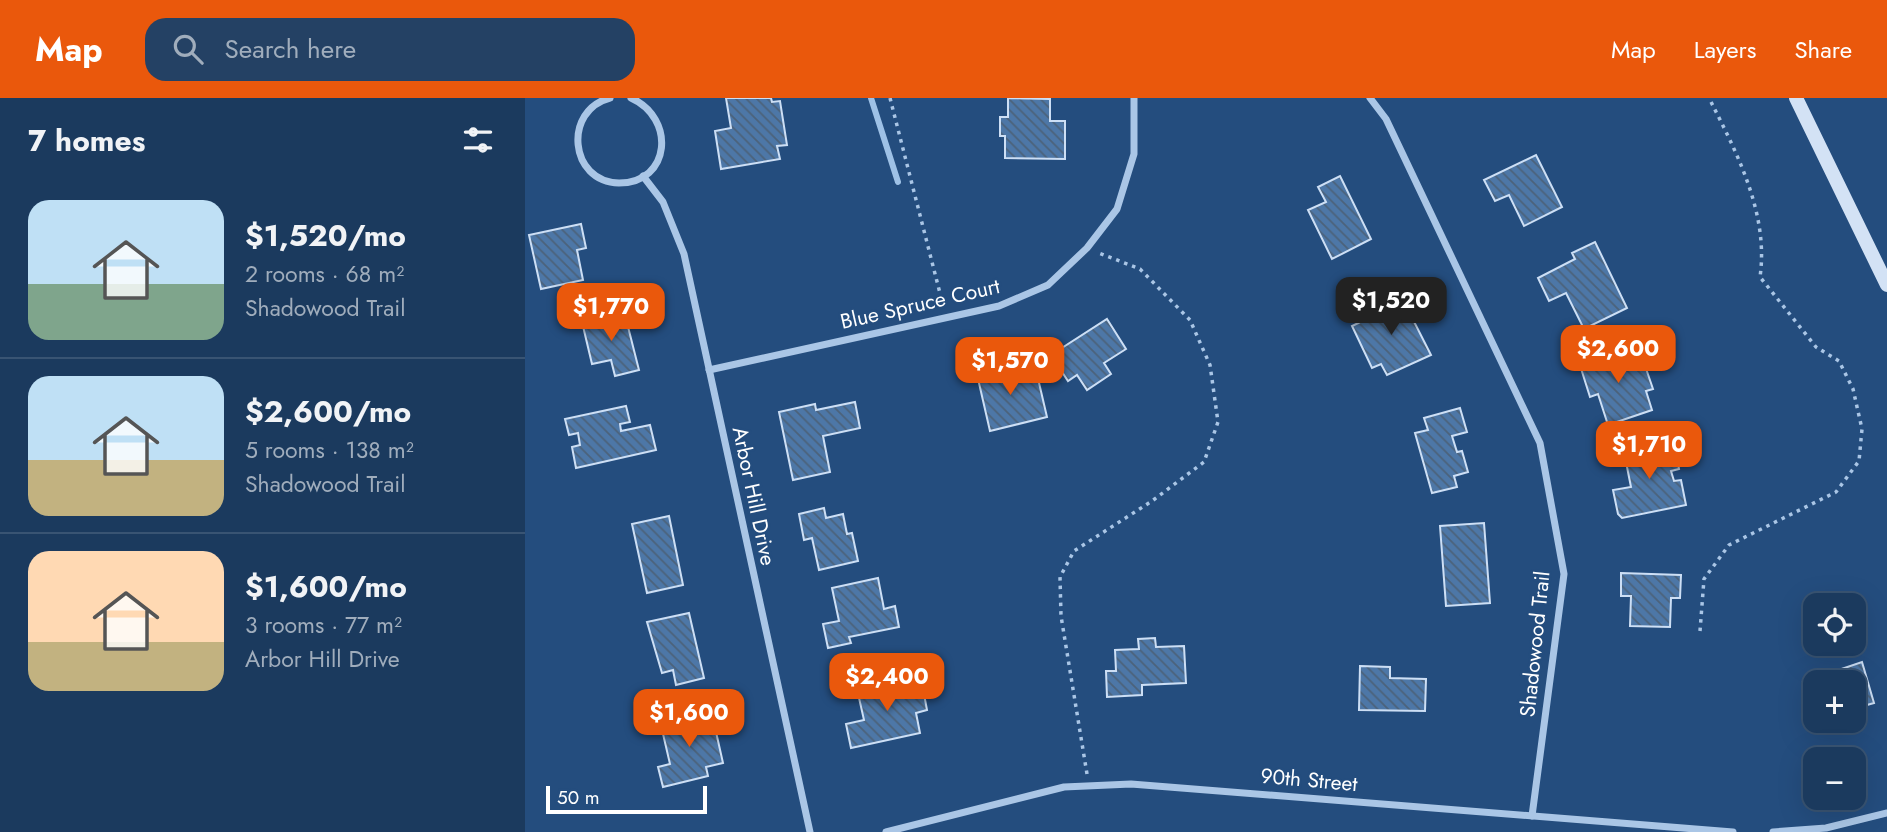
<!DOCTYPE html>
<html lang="en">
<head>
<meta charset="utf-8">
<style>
	:root { --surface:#1b3a5e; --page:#244164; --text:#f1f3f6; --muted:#a0adbc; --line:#395473; --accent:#ea580c }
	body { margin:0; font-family:Jost,sans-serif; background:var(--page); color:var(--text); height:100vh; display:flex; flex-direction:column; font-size:26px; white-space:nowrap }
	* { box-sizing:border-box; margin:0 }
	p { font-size:23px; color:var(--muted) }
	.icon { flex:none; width:38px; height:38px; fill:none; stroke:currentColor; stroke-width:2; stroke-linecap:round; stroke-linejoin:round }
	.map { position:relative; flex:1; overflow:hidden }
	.drawer { display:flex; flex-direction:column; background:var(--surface); width:525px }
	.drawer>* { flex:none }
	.tools { position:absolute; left:1278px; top:495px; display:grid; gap:14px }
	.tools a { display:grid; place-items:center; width:63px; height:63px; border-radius:14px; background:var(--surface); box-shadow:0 7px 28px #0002,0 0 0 2px var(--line); font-size:35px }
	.scale { position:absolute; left:21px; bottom:18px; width:161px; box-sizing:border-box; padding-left:7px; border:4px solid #fff; border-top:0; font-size:19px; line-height:24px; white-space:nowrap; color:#fff; -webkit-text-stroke:5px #244d7e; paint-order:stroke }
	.price { position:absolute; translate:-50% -60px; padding:0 16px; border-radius:14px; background:var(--accent); color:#fff; font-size:23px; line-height:46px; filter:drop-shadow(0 2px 4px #0008) }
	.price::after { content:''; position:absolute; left:50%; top:42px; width:21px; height:16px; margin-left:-10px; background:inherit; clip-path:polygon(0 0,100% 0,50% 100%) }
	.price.on { background:#222; color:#fff }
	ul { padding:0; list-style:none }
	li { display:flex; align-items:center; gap:21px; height:175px; padding:0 28px }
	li+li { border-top:2px solid var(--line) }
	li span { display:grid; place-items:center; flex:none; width:196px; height:140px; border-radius:21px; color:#555 }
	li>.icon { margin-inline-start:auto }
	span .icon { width:84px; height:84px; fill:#fffc; stroke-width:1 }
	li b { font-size:30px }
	h2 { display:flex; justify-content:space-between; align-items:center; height:84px; padding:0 28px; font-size:30px }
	header { display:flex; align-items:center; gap:42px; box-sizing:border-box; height:98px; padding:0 35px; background:var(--accent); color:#fff }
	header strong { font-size:33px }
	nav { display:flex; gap:38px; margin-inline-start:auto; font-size:24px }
	.search { width:490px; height:63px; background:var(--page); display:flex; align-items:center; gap:18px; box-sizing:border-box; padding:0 24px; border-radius:21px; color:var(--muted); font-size:26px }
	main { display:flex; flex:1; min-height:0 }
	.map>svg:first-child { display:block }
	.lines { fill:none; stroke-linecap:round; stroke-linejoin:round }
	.stream { stroke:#9ec1e6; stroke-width:6 }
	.building { fill:url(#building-back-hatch); stroke:#cddff5; stroke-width:2 }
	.path { stroke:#aac6e6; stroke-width:3.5; stroke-dasharray:3.5 5; stroke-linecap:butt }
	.minor { stroke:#aac6e6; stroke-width:7 }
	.secondary { stroke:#d3e2f5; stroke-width:14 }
	.labels { text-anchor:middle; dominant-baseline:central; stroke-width:5; stroke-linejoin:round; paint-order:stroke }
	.street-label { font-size:21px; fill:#fff; stroke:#244d7e }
</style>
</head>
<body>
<header>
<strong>Map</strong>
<div class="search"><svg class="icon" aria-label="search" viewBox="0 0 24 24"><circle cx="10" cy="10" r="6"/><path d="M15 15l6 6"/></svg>Search here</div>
<nav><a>Map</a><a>Layers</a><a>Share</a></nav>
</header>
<main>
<section class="drawer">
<h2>7 homes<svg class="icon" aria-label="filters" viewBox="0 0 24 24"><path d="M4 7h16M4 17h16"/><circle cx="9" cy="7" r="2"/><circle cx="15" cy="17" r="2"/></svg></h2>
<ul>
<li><span style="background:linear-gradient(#bfe0f5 60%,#7fa58c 0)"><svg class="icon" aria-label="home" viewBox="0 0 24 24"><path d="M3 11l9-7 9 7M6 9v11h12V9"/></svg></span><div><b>$1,520/mo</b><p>2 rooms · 68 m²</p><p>Shadowood Trail</p></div></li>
<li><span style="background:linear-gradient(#bfe0f5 60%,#c2b280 0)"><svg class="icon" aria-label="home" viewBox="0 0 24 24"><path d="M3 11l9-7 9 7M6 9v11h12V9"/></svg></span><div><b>$2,600/mo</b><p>5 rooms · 138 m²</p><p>Shadowood Trail</p></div></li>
<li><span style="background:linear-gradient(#ffd9b3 65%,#c2b280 0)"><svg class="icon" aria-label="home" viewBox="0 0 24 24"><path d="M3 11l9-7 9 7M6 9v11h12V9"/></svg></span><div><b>$1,600/mo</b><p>3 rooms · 77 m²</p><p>Arbor Hill Drive</p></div></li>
</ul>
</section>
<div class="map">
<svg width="1362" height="734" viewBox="0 0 1362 734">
	<defs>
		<pattern id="building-back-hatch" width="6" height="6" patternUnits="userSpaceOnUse" patternTransform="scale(1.75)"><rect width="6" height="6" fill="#4d77a7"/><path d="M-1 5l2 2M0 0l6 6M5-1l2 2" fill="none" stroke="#4c627a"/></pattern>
	</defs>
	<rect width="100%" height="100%" fill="#244d7e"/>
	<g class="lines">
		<polyline class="stream" points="346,0 373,84"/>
	</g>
	<g class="building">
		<polygon points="201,0 246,0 247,4 255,3 262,47 252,48 255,61 196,71 190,33 206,30"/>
		<polygon points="483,0 525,1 525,23 540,23 540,61 480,60 480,38 475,38 475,19 483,19"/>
		<polygon points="1011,57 1037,109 999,128 984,97 970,103 959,82"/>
		<polygon points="815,78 846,141 807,161 783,112 801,104 793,89"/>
		<polygon points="56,126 61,150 52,152 58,182 16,191 4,137"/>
		<polygon points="1070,144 1102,210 1059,231 1041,195 1024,203 1013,180 1050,161 1047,155"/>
		<polygon points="876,198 906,257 862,277 856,266 847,270 827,228 848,218 845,212"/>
		<polygon points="99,213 114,272 90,278 86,262 67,266 57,224"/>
		<polygon points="582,221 601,251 579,265 586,276 562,292 552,277 543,283 526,257"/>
		<polygon points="1079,252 1082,264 1115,253 1128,291 1121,293 1127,312 1083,327 1073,296 1065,299 1053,261"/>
		<polygon points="475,266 478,279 511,272 522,319 465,333 451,272"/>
		<polygon points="330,304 335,330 298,338 305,374 268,382 254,314 290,306 291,312"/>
		<polygon points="101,308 105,324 95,326 96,333 125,327 131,352 51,370 47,349 55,347 53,335 44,337 40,321"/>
		<polygon points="935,310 942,334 927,338 932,354 937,353 943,374 929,378 932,389 907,395 890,335 903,332 899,320"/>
		<polygon points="1135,342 1138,357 1151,354 1154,371 1146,373 1149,383 1156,382 1161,407 1097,420 1093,416 1088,392 1106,389 1098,349"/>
		<polygon points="299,410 301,420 318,416 322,436 327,435 333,463 294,472 287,440 279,442 274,416"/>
		<polygon points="144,418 158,487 122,495 107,426"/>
		<polygon points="959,425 965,505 921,508 915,428"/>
		<polygon points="1096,475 1156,477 1155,500 1146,500 1145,529 1105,528 1106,498 1096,498"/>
		<polygon points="353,480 359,511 370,508 374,529 324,539 326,545 303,550 298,526 314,523 307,490"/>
		<polygon points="164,515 179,580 151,587 148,572 137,575 122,524"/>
		<polygon points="630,540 631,549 659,548 661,585 617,587 617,597 582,599 581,573 591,573 590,552 614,551 613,541"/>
		<polygon points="1337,564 1349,605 1328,611 1328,584 1290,584 1290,605 1289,601 1283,603 1278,584"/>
		<polygon points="835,568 865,569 865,580 901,581 900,613 834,612"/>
		<polygon points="384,579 388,598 399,596 402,612 391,615 395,635 326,650 321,626 339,622 332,591"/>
		<polygon points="178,613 181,627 189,625 198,665 181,669 183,678 138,689 133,669 145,666 135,623"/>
		<polygon points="1295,623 1319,623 1319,625 1297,631"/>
	</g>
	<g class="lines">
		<g class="path">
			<polyline points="365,0 418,207"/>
			<path d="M1175 533 1179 481 1204 447 1311 394 1334 363 1337 331 1328 291 1314 263 1291 249 1235 179C1244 116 1212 55 1184 0"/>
			<polyline points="562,676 536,518 535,479 549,453 627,403 679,364 693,324 685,267 665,222 615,171 574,155"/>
		</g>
		<g class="minor">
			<path d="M85 0C38 12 44 84 94 85 146 85 151 20 106 0"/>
			<polyline points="845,0 861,21 1015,345 1039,476 1007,718"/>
			<polyline points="118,78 138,104 159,156 285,734"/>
			<polyline points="184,272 474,208 523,187 562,150 592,111 609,56 609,0"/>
			<polyline points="361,734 539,689 606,686 1208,734"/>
			<polyline points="1248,734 1301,730 1362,715"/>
		</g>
		<polyline class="secondary" points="1271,0 1362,187"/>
	</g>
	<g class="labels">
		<g class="street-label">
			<text transform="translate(395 206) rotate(-13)">Blue Spruce Court</text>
			<text transform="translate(229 398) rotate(78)">Arbor Hill Drive</text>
			<text transform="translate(1010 546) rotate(-84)">Shadowood Trail</text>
			<text transform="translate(784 682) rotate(5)">90th Street</text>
		</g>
	</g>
</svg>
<div class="tools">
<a><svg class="icon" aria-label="locate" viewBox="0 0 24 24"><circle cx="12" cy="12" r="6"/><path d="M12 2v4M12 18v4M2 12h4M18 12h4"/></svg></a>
<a>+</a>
<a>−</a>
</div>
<div class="scale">50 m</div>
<b class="price on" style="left:866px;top:239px">$1,520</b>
<b class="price" style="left:86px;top:245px">$1,770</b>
<b class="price" style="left:1093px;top:287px">$2,600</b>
<b class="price" style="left:485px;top:299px">$1,570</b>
<b class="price" style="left:1124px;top:383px">$1,710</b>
<b class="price" style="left:362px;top:615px">$2,400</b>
<b class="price" style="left:164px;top:651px">$1,600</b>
</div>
</main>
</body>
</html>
